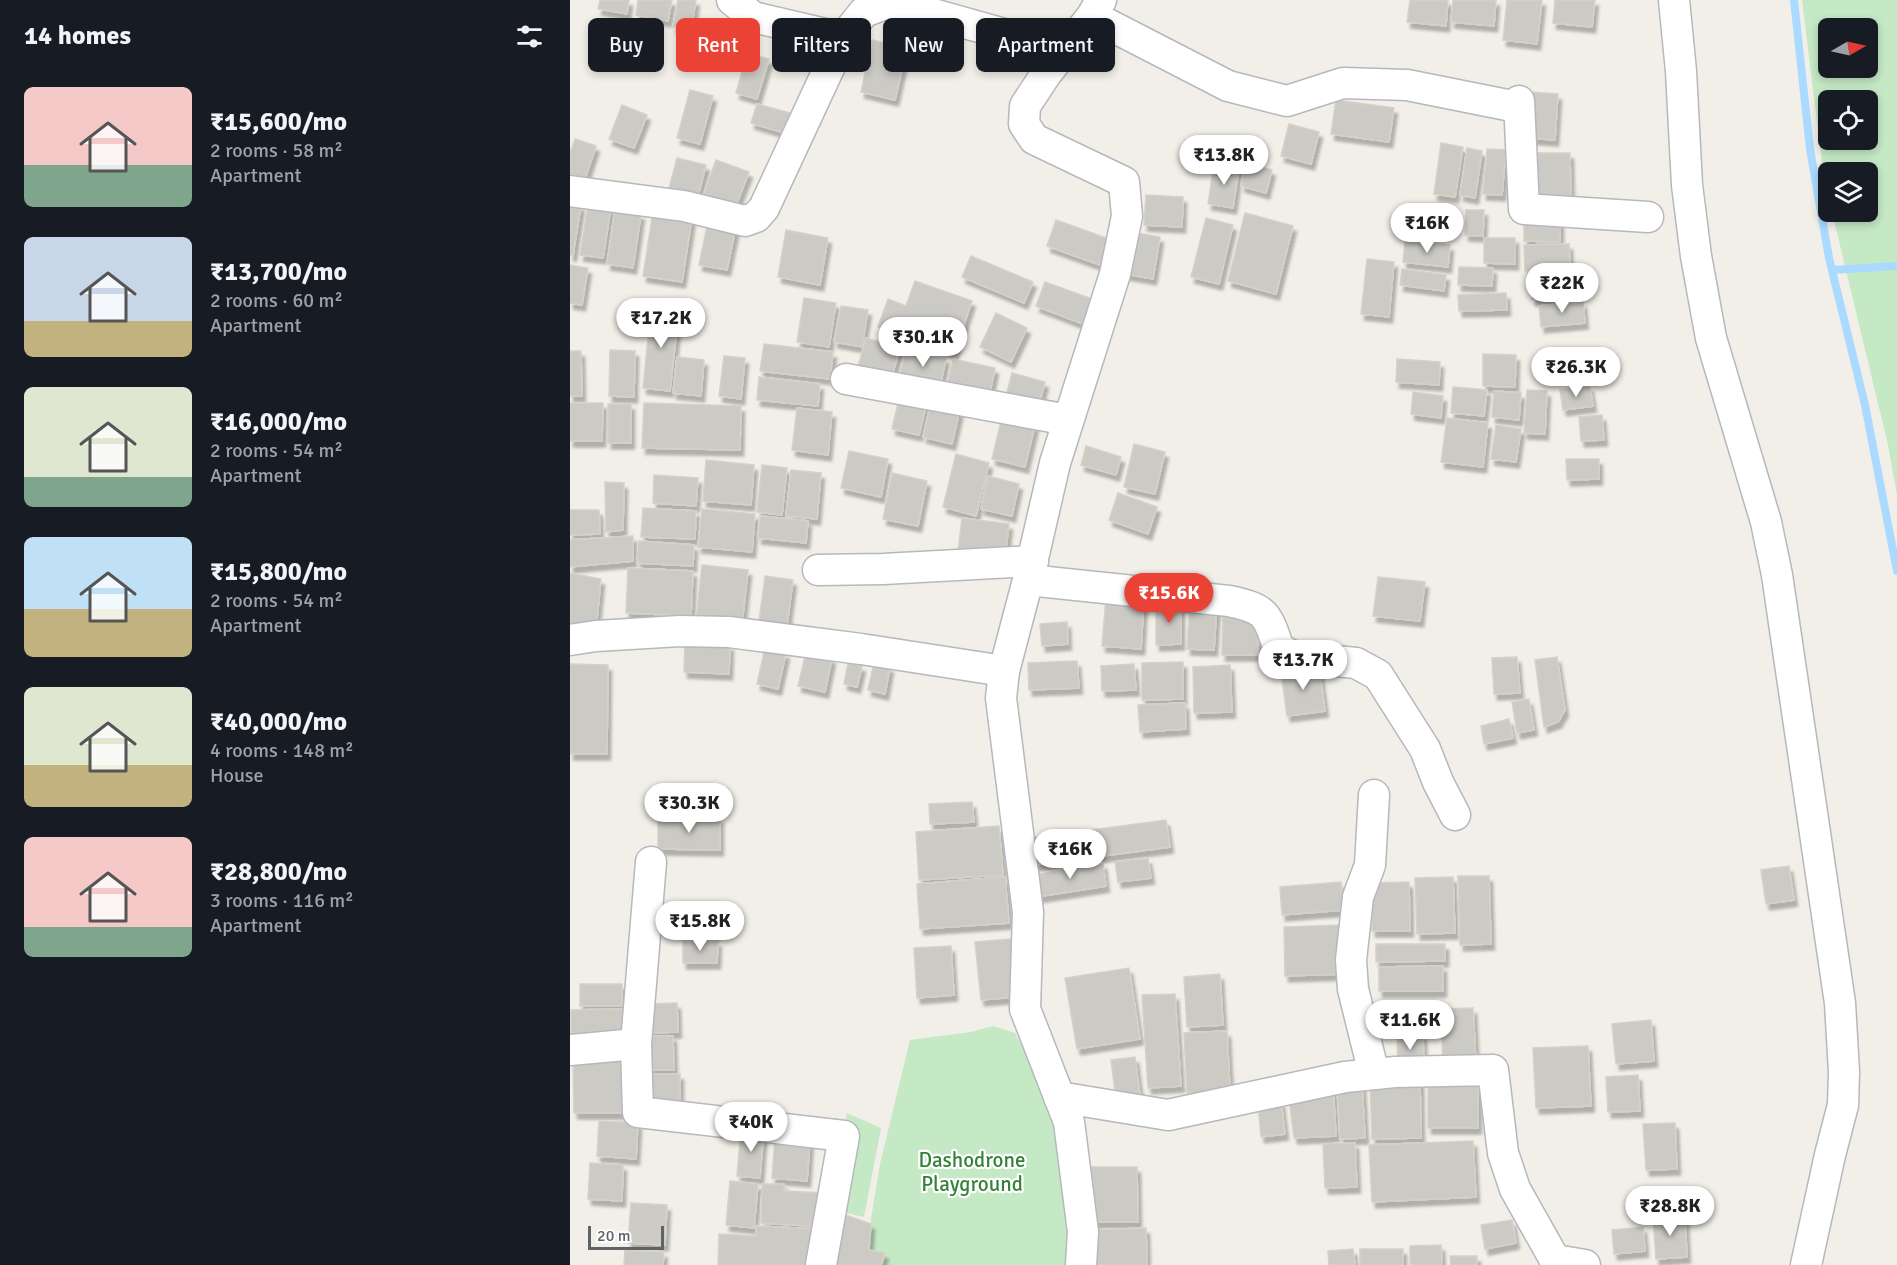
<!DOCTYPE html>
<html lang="en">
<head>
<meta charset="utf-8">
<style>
	:root { --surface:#171b24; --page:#242831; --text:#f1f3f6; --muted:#9ea1a6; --accent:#ea4335 }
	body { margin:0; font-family:Signika,sans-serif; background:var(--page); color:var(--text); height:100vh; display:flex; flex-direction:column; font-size:22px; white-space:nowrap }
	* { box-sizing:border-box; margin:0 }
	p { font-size:20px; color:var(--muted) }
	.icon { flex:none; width:33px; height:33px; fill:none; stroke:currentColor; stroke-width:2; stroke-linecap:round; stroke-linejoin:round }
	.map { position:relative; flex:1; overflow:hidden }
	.panel { display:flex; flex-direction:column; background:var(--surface); width:570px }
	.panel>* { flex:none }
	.banner { position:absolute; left:18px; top:18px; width:570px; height:54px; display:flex; gap:12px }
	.needle { width:39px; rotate:81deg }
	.controls { position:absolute; left:1248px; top:18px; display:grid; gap:12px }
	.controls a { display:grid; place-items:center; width:60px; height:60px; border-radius:9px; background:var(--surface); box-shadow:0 3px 9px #0003; font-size:30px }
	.scale { position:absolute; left:18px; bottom:15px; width:76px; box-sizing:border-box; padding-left:6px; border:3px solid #5f6368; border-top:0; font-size:16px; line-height:21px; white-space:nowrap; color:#5f6368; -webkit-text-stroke:4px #fff; paint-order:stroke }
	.price { position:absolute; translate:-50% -51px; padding:0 14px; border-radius:21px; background:#fff; color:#222; font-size:20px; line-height:39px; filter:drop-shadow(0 2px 3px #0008) }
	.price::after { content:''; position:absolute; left:50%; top:36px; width:18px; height:14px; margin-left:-9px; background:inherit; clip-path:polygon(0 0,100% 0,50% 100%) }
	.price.current { background:var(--accent); color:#fff }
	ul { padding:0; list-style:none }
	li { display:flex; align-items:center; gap:18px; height:150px; padding:0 24px }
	li span { display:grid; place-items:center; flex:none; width:168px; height:120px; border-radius:9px; color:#555 }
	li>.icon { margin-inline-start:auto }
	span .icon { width:72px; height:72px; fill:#fffc; stroke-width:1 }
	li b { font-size:26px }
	h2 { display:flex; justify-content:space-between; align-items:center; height:72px; padding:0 24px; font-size:26px }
	.pill { padding:0 21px; border-radius:9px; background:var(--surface); box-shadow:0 3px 9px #0003; font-size:21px; line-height:54px }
	.pill.current { background:var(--accent); color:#fff }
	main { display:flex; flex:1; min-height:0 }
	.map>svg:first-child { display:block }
	.green { fill:#c5e8c5; fill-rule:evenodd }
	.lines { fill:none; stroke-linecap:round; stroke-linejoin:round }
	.stream { stroke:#aadaff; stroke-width:8 }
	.building { fill:#cccac5; stroke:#d6d1c6; stroke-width:1.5; filter:url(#shadow) }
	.minor-casing { stroke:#b5b8bc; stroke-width:33 }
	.minor { stroke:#fff; stroke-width:30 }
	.labels { text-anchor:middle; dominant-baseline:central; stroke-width:4.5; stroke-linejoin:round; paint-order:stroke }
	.park-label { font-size:21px; fill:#348238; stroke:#fff }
</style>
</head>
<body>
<main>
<section class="panel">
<h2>14 homes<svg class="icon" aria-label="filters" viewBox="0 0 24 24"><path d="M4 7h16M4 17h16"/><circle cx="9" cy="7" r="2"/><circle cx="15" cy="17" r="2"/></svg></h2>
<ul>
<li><span style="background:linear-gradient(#f6c9c9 65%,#7fa58c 0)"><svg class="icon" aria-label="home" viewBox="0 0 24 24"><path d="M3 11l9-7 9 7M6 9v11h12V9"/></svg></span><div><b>₹15,600/mo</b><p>2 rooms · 58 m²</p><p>Apartment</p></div></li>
<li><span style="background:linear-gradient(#c9d6e8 70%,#c2b280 0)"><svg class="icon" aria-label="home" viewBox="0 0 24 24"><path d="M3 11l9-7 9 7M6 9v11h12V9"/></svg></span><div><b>₹13,700/mo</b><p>2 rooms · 60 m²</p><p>Apartment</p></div></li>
<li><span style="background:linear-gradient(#dfe7d0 75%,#7fa58c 0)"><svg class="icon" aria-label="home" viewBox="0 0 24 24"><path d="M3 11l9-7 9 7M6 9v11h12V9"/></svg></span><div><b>₹16,000/mo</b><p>2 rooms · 54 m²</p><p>Apartment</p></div></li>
<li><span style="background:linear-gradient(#bfe0f5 60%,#c2b280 0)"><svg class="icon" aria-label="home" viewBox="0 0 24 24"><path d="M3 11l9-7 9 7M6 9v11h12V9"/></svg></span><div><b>₹15,800/mo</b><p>2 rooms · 54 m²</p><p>Apartment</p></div></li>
<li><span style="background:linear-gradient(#dfe7d0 65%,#c2b280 0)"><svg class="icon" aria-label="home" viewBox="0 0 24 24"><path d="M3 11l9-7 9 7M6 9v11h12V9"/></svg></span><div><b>₹40,000/mo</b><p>4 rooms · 148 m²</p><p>House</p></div></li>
<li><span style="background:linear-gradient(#f6c9c9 75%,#7fa58c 0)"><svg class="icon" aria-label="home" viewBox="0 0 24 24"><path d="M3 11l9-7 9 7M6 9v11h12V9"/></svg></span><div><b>₹28,800/mo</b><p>3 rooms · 116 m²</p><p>Apartment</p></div></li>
</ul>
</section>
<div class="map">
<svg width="1327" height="1265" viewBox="0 0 1327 1265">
	<defs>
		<filter id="shadow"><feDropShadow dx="3.5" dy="6" stdDeviation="1.5" flood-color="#0004"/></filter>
	</defs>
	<rect width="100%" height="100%" fill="#f1efe8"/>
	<g class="green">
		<path d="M1232 0H1327V495L1318 445 1262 212H1298V172H1258V199L1254 179ZM1258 28H1298V68H1258ZM1258 100H1298V140H1258Z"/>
		<polygon points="423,1026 445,1033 458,1056 490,1134 498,1203 499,1258 497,1265 314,1265 314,1254 299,1259 301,1219 310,1164 340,1040 401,1032"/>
		<polygon points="277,1113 311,1128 294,1217 263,1210"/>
	</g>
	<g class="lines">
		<g class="stream">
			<polyline points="1224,0 1240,149 1259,258 1295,405 1327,571"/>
			<polyline points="1262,270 1327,266"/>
		</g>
	</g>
	<g class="building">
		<polygon points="30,0 59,0 57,14 28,9"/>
		<polygon points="68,0 102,0 98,21 66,15"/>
		<polygon points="108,0 126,0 121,30 103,27"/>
		<polygon points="840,0 878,0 876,26 837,22"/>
		<polygon points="883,0 926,0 924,26 881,22"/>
		<polygon points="937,0 972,0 967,44 933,40"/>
		<polygon points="985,0 1025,0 1022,27 983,23"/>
		<polygon points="302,40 337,48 325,100 291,92"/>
		<polygon points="177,53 199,59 187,99 166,93"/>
		<polygon points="120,90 143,96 130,144 107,138"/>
		<polygon points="959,92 988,94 985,140 956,138"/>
		<polygon points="766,100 824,108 819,142 761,134"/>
		<polygon points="187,104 220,113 214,133 181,123"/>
		<polygon points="52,105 77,115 64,148 39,139"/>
		<polygon points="719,124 749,132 741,164 711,156"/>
		<polygon points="5,139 26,146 15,179 0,174 0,153"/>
		<polygon points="871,143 893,147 885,197 864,194"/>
		<polygon points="897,148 912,151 905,198 890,195"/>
		<polygon points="917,149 936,150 932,195 913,194"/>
		<polygon points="958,153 1000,153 1001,204 958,204"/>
		<polygon points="107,158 136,165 127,200 98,192"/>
		<polygon points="146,160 179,172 162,216 130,204"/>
		<polygon points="676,163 702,170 696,193 671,186"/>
		<polygon points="644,164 669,167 663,208 638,204"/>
		<polygon points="576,195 613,197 612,227 574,225"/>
		<polygon points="0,203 11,205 3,255 0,255"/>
		<polygon points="18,204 41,207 33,258 10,255"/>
		<polygon points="45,210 71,214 63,268 37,264"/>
		<polygon points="896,210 914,210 913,236 895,235"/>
		<polygon points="83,211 122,217 112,282 73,276"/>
		<polygon points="675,213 723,226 706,294 658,281"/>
		<polygon points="954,216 990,216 990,242 954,241"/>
		<polygon points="636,218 663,225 649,284 621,277"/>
		<polygon points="486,220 539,239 530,265 477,246"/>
		<polygon points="138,221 166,226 157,270 129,265"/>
		<polygon points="216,230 258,238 250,285 208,277"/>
		<polygon points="562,232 590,237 583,279 555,274"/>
		<polygon points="914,238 945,238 945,264 914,263"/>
		<polygon points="835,240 880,245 878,267 833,262"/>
		<polygon points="999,244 1000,269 955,271 954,245"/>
		<polygon points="401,256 463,282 454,303 392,277"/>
		<polygon points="797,259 824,262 819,317 791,314"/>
		<polygon points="0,265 18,268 12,305 0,303"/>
		<polygon points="889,267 923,268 922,286 888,285"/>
		<polygon points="832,269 876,275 874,291 830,285"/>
		<polygon points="1001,274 1003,296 962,300 960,278"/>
		<polygon points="345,281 402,301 384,354 308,327 318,299 336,306"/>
		<polygon points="475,282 522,299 513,324 466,306"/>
		<polygon points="936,293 937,310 889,311 888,295"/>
		<polygon points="234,298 266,303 259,347 227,342"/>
		<polygon points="1013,302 1015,323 971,327 969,306"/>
		<polygon points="271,306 298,310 292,347 264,342"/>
		<polygon points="81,307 109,310 100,391 73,388"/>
		<polygon points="426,313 457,328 441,362 410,347"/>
		<polygon points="296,338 330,348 320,383 286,374"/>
		<polygon points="194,344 263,352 260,379 190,371"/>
		<polygon points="336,349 376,358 370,387 329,378"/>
		<polygon points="40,350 65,351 64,397 39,396"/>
		<polygon points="0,351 11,351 12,396 0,396"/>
		<polygon points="913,354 946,355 945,387 913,386"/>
		<polygon points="154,356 175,358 171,399 149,396"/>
		<polygon points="107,357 134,360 131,396 103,393"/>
		<polygon points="383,359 425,368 418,402 375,393"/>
		<polygon points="827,359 870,362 869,385 826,382"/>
		<polygon points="442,373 475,382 467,413 434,404"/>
		<polygon points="189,377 250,384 248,406 187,400"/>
		<polygon points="1020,386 1023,406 993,410 990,390"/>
		<polygon points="883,387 917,390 914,416 881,413"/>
		<polygon points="957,390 977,391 975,434 954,433"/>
		<polygon points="924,391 951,393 949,420 922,417"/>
		<polygon points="843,392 873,396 871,418 841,414"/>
		<polygon points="330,395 357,401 349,435 322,429"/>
		<polygon points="361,402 390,409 382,444 353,437"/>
		<polygon points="0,403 33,403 32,441 0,441"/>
		<polygon points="74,403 171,406 170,450 72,448"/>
		<rect x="38" y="404" width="23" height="39"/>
		<polygon points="227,408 262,412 258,455 222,450"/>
		<polygon points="1032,415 1034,440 1011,441 1009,417"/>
		<polygon points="432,417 465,425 455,467 422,459"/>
		<polygon points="877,418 918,423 913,467 871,462"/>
		<polygon points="926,425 951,429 946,462 921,459"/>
		<polygon points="564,444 595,452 585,494 554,487"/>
		<polygon points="516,446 551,457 546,475 511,465"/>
		<polygon points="279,451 318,459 311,497 271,488"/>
		<polygon points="386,454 419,463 406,516 373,507"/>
		<polygon points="996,459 1029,459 1029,479 997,480"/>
		<polygon points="136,460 184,465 181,505 133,501"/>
		<polygon points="192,465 217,468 212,515 187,512"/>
		<polygon points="221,470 251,473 247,519 216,516"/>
		<polygon points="322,473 357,481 348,526 313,519"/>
		<polygon points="84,475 128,478 126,506 83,503"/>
		<polygon points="418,476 449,484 442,516 411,509"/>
		<polygon points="35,482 54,483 53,530 36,532"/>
		<polygon points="548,493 587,507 578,534 539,520"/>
		<polygon points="73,508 126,511 125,539 71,537"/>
		<polygon points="132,509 185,514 182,552 128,547"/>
		<polygon points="0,510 29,510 30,534 0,535"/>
		<polygon points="190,516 238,521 236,543 188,538"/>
		<polygon points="392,518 439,524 435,558 388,552"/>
		<polygon points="63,536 63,561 0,567 0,540"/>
		<polygon points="69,541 124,545 123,566 67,563"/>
		<polygon points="132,565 178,570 172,624 126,619"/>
		<polygon points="58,568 123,571 121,616 56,613"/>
		<polygon points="0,573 31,579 26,629 0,630"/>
		<polygon points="195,576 223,580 217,625 189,621"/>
		<polygon points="808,577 855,582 850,621 803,616"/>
		<polygon points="536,597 574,600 571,649 532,646"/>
		<polygon points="620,601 647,603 644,650 617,649"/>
		<polygon points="611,603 611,644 586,645 586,604"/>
		<polygon points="653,611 689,612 688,655 652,655"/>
		<polygon points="497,622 498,644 472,646 470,624"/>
		<polygon points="115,642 160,645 159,674 114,672"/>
		<polygon points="195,648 216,653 208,689 187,684"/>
		<polygon points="236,652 262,658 255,692 228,686"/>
		<polygon points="947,657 950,693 924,694 922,658"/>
		<polygon points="987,657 995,710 988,722 974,727 965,660"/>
		<polygon points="507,661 509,688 459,690 458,663"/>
		<polygon points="613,662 613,699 572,700 572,663"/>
		<polygon points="278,663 292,666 287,687 274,684"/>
		<polygon points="304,663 320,667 315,694 298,690"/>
		<polygon points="0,664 38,665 37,754 0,754"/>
		<polygon points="564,664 566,690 532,691 531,666"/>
		<polygon points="660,665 662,712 624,713 623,667"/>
		<polygon points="749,666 755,711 717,716 711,671"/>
		<polygon points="959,699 964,730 947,733 942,702"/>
		<polygon points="615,703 616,729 570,732 568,705"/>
		<polygon points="939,719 943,738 914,744 911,726"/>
		<polygon points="402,802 404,822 360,824 359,804"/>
		<polygon points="88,818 150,818 150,850 88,849"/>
		<polygon points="596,820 600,847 465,865 461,838"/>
		<polygon points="429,826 433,875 349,880 346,832"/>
		<polygon points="578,858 581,878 548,882 545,862"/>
		<polygon points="533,863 536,886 467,897 463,875"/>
		<polygon points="1219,866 1224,900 1196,904 1191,870"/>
		<polygon points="888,876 919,876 921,944 890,945"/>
		<polygon points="435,877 439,923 350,929 347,884"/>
		<polygon points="883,877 885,933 847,934 845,878"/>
		<polygon points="771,882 773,910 712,915 710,887"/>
		<polygon points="839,882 840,931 802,931 802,883"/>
		<polygon points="145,915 145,935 115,936 114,916"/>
		<polygon points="773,925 774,974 715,976 714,927"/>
		<polygon points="441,939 446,997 411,1000 405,942"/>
		<polygon points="113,941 148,941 147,963 113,963"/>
		<polygon points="806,944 875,944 875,961 806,962"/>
		<polygon points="381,946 384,995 347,998 344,948"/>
		<polygon points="873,966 873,991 809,991 809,967"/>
		<polygon points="559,968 570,1039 507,1049 495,978"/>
		<polygon points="650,974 653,1025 617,1027 614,977"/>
		<rect x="10" y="984" width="42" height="22"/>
		<polygon points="605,994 611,1086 578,1088 572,995"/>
		<polygon points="107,1003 108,1032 78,1033 77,1004"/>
		<polygon points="903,1008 906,1064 873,1066 871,1009"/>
		<polygon points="53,1009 54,1032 1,1033 1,1010"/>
		<polygon points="1081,1020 1084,1061 1046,1064 1042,1024"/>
		<polygon points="657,1031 660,1091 617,1093 614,1033"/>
		<polygon points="853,1034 854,1068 828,1069 827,1035"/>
		<polygon points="77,1036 103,1036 104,1070 78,1070"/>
		<polygon points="1018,1046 1021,1106 966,1108 963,1048"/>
		<polygon points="565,1057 570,1096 546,1099 541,1060"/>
		<polygon points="3,1060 56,1060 57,1113 4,1113"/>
		<polygon points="77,1074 110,1074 110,1106 77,1107"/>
		<polygon points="1068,1075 1070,1111 1038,1112 1036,1077"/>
		<polygon points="850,1078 851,1138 802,1139 800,1079"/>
		<rect x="858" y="1082" width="50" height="46"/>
		<polygon points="792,1084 795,1138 770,1139 767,1085"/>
		<polygon points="763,1085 766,1136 724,1138 719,1099"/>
		<polygon points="711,1101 715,1134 691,1137 688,1104"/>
		<polygon points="29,1121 68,1123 66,1159 27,1156"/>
		<polygon points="1105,1123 1107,1169 1076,1170 1073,1124"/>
		<polygon points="171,1128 194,1129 190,1178 167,1176"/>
		<polygon points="205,1137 240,1140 237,1181 202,1178"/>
		<polygon points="903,1141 906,1197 802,1202 799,1145"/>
		<polygon points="785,1143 787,1187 755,1188 753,1144"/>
		<polygon points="20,1163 53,1165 52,1201 18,1199"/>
		<polygon points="520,1167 567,1167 568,1222 521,1222"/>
		<polygon points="160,1181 188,1184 184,1228 156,1225"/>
		<polygon points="192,1184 214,1184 214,1191 256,1193 255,1227 191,1223"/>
		<polygon points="61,1203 97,1205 95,1245 58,1243"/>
		<polygon points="267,1212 301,1224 299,1250 315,1253 311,1265 256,1265"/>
		<polygon points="1115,1216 1117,1257 1086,1259 1083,1217"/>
		<polygon points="942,1220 946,1243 915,1249 911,1225"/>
		<polygon points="186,1226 247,1229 245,1265 148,1265 149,1234 186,1236"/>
		<polygon points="1073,1227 1075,1251 1044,1254 1042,1230"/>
		<polygon points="576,1228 577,1265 526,1265 524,1230"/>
		<polygon points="871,1245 872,1265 840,1265 840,1246"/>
		<polygon points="783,1249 785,1265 759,1265 758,1251"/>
		<rect x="790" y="1249" width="43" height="16"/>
		<polygon points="55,1250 94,1252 93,1265 54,1265"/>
		<polygon points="880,1256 907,1256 907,1265 881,1265"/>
	</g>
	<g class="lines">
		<defs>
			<g id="minor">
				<polyline points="162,0 183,17 273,38"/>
				<polyline points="1104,0 1111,71 1117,185 1126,256 1141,338 1196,522 1207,575 1270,1003 1274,1072 1273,1105 1260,1155 1236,1265"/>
				<polyline points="522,16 658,86 717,101 773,83 837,85 942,106 949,101 954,209 1078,217"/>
				<polyline points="0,191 114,206 175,221 186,217 194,208 273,38 294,12 320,2 495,51"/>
				<polyline points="276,379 498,420"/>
				<polyline points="248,570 313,569 463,561"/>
				<path d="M458 580 659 601C697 609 697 614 709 649L725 657 786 663 808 675 855 749 868 782 885 815"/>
				<polyline points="0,640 26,636 110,631 159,632 291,649 434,671"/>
				<polyline points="804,795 800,865 788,897 781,960 783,989 804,1074"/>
				<polyline points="66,1044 68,1112 274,1136 251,1265"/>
				<polyline points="0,1050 66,1044 81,862"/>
				<polyline points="489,1097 598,1115 775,1077 825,1072 923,1070 933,1153 945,1189 985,1260 1015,1265"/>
				<polyline points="511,1265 513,1232 499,1122 455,1009 458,912 431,698 434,671 458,580 485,463 545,274 557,216 554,182 464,139 454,124 455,106 476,74 522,16 531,0"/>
			</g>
		</defs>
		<use href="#minor" class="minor-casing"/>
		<use href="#minor" class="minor"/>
	</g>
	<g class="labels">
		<g class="park-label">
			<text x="402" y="1160">Dashodrone<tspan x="402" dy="24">Playground</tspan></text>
		</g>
	</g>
</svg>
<div class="controls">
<a><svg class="needle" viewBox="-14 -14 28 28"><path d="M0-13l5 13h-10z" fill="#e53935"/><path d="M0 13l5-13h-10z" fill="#9ea1a6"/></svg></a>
<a><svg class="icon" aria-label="locate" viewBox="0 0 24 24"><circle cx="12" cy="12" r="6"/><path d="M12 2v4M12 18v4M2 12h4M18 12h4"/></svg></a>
<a><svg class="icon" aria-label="layers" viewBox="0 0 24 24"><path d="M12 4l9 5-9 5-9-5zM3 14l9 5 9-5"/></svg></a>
</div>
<div class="scale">20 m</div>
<b class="price" style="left:654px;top:186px">₹13.8K</b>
<b class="price" style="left:857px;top:254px">₹16K</b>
<b class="price" style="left:992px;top:314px">₹22K</b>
<b class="price" style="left:91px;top:349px">₹17.2K</b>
<b class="price" style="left:353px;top:368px">₹30.1K</b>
<b class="price" style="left:1006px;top:398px">₹26.3K</b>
<b class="price current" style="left:599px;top:624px">₹15.6K</b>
<b class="price" style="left:733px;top:691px">₹13.7K</b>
<b class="price" style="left:119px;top:834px">₹30.3K</b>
<b class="price" style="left:500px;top:880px">₹16K</b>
<b class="price" style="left:130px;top:952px">₹15.8K</b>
<b class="price" style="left:840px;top:1051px">₹11.6K</b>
<b class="price" style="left:181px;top:1153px">₹40K</b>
<b class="price" style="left:1100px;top:1237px">₹28.8K</b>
<div class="banner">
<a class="pill">Buy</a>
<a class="pill current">Rent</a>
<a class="pill">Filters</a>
<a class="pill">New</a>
<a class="pill">Apartment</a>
</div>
</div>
</main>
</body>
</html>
